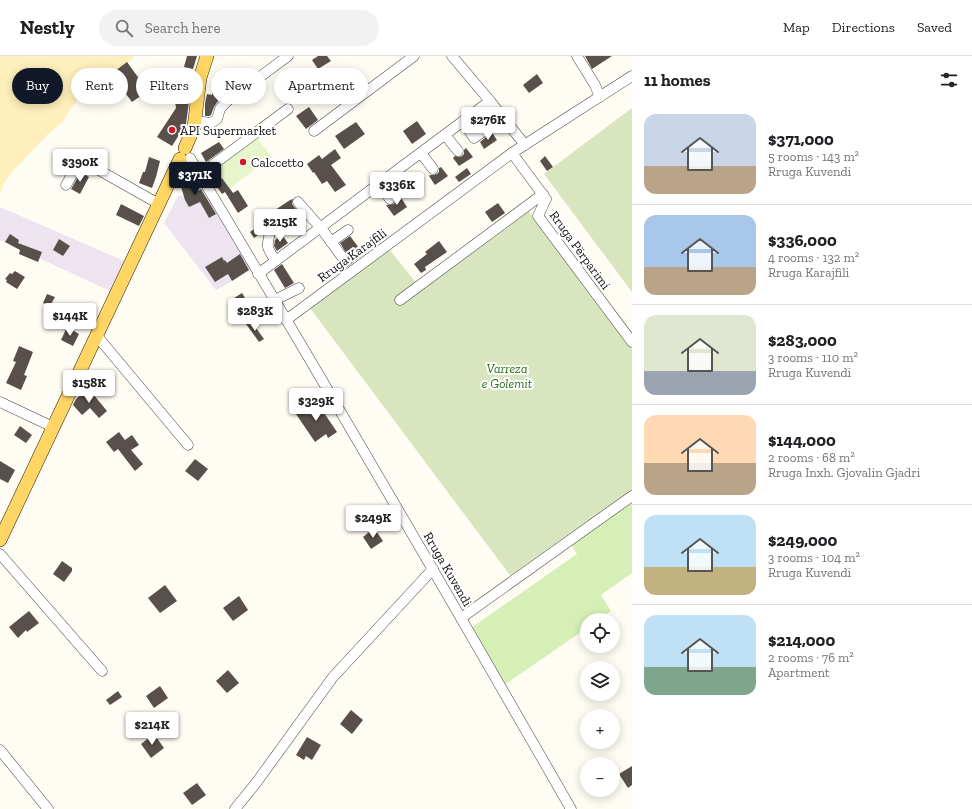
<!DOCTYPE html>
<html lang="en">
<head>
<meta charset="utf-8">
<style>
	:root { --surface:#fff; --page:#f2f2f2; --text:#202124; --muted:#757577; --line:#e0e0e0; --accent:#111827 }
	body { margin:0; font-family:"Zilla Slab",serif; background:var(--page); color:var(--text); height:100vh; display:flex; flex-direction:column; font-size:15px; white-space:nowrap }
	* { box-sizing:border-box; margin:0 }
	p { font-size:13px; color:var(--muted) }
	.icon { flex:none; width:22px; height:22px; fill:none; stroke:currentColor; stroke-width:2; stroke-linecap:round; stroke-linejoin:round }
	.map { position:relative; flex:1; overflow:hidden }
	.side { display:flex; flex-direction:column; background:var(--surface); width:340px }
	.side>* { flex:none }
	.guide { position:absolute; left:12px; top:12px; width:380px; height:36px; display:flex; gap:8px }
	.controls { position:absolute; left:580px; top:557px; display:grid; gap:8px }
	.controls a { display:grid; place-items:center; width:40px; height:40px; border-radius:50%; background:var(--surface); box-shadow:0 2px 10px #0003; font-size:20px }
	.price { position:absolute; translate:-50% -34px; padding:0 9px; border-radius:4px; background:#fff; color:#222; font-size:13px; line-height:26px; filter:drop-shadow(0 1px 2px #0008) }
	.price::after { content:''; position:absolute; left:50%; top:24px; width:12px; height:9px; margin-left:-6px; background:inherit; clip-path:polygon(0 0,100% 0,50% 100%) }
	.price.current { background:var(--accent); color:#fff }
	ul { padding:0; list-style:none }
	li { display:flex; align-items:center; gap:12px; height:100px; padding:0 12px }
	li+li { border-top:1px solid var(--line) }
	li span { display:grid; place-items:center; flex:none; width:112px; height:80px; border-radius:12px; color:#555 }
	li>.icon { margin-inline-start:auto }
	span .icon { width:48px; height:48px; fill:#fffc; stroke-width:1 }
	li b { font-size:17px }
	h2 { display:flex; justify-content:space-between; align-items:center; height:48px; padding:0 12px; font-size:17px }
	.tag { padding:0 14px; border-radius:18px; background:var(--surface); box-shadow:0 2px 10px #0003; font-size:14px; line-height:36px }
	.tag.current { background:var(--accent); color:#fff }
	header { display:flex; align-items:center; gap:24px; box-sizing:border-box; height:56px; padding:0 20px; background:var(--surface); border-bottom:1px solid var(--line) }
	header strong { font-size:19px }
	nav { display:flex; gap:22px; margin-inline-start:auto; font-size:14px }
	.search { width:280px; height:36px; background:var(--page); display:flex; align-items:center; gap:10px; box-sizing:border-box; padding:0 14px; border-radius:22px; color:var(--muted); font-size:15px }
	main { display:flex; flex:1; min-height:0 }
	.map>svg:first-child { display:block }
	.industrial { fill:#ede4ef }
	.green { fill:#d5efb7 }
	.sand { fill:#ffefbb }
	.cemetery { fill:#d9e5bf }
	.pitch { fill:#e7f5ca }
	.building { fill:#5a504b }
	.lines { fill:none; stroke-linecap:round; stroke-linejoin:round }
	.minor-casing { stroke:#434343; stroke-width:11 }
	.major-casing { stroke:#212121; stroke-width:14 }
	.minor { stroke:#fff; stroke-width:10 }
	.major { stroke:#ffd663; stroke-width:13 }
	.poi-dot { fill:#d01824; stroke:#fff; stroke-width:1.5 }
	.labels { text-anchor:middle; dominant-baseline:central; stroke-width:4; stroke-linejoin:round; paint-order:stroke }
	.poi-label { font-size:13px; fill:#101010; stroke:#fff; text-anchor:start }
	.street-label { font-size:13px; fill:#101010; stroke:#fff }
	.park-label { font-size:13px; font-style:italic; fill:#2c7018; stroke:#fff }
</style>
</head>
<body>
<header>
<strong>Nestly</strong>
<div class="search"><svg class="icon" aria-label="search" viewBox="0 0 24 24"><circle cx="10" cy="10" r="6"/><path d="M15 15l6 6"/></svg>Search here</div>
<nav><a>Map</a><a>Directions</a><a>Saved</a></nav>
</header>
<main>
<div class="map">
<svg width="632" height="753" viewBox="0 0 632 753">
	<rect width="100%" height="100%" fill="#fffcf3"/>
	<g class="industrial">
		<polygon points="184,139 189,151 208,141 251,214 216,234 164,167 178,140"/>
		<polygon points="0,151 124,205 110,235 0,184"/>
	</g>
	<polygon class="green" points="632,443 632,517 601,539 611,555 598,564 587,564 587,572 504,629 471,572 577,498 570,487"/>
	<polygon class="sand" points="0,0 135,0 129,6 119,12 110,20 80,40 69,55 62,67 57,71 48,78 12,116 5,125 0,137"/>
	<g class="cemetery">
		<polygon points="632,52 632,236 544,118"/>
		<polygon points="524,149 632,293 632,436 512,522 310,252 389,193 417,228"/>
	</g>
	<polygon class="pitch" points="255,79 272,101 230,132 214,110"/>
	<g class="building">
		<polygon points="187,0 197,0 193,13 184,11"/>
		<polygon points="318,0 327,0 331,5 318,13 312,4"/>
		<polygon points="585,0 612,0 592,13"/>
		<polygon points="127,6 148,35 132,46 111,18"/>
		<polygon points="358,14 367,26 354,36 345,24"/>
		<polygon points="164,15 180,17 178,33 162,31"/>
		<polygon points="537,18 543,27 529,37 523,29"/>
		<polygon points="216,22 230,25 227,37 222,41 219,40 218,45 214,51 211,59 209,60 205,60 205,47 207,38 212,39"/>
		<polygon points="173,32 189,34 187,46 189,46 186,68 172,90 157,81 176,52"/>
		<polygon points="309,51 318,64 306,73 296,60"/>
		<polygon points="417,65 426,78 412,88 403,75"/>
		<polygon points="356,66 365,78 344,93 335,80"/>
		<polygon points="491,75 497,84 484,93 480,86 489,79"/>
		<polygon points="219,86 224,93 206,106 201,97"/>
		<polygon points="466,92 473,101 459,110 453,102 455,100 459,101 462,100 464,98 464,94"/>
		<polygon points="335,93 341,102 331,109 346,129 335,136 327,125 322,128 314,116 313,117 307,108 319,99 322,103"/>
		<polygon points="545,100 553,111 547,115 540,105"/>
		<polygon points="149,101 160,105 156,121 152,132 139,127 143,116 145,116"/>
		<polygon points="441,111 448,120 435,129 429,120 430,119 433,119 437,118 439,116 439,112"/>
		<polygon points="467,112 471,118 459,126 455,121"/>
		<polygon points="81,116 89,121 80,138 71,133"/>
		<polygon points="191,120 196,136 201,133 216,158 209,162 200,146 189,151 185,144 179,124"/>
		<polygon points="222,122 233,137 238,134 248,150 238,157 225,136 222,138 217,131 220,129 218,125"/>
		<polygon points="400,140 407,151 394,160 386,149 394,148 396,146 396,142"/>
		<polygon points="293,143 292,148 300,158 294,163 291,158 282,165 281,163 270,171 266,172 264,175 254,182 250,176 277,157 275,154 290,144"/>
		<polygon points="498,147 505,157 492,166 485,156"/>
		<polygon points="121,148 144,160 139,170 116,159"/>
		<polygon points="10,178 19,184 18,187 42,196 38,206 19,198 20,194 5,186"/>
		<polygon points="282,179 288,187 277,195 274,190 275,184"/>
		<polygon points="350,180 359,192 369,185 373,191 347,211 344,208 348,205 348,200 340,187"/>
		<polygon points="59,183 70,190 63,200 53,194"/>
		<polygon points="439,185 447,196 425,211 426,214 421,217 414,208 427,198 425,196"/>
		<polygon points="240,198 249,214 232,225 228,218 215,226 205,211 222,201 224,205 225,204 227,207"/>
		<polygon points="282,208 294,227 285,232 274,214"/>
		<polygon points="15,215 25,221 17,233 6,226 7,224 5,223 10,217 12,218"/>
		<polygon points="242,237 251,252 237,260 228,246"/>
		<polygon points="47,238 55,241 50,250 43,247"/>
		<polygon points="251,265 264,283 259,286 246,268"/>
		<polygon points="67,271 79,278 73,290 61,284"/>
		<polygon points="19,290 33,296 24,319 27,320 21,334 6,327 16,306 13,305"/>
		<polygon points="88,332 107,355 99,362 90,352 82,359 73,349 76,343"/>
		<polygon points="316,345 337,376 328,382 326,378 315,386 296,358"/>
		<polygon points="20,370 32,379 26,387 14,379"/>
		<polygon points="119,376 125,384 132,379 139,389 131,394 143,408 135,415 118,393 114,396 106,386"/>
		<polygon points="195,403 208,413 198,425 185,415"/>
		<polygon points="0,405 15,414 8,427 0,423"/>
		<polygon points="374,472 383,485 371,493 363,481"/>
		<polygon points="62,505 72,512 72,515 64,526 53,518"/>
		<polygon points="165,529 177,545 160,557 148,542"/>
		<polygon points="239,540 248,554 233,565 223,552"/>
		<polygon points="29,555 39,567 27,576 26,574 18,582 9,571"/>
		<polygon points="228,614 239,627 227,637 216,625"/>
		<polygon points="160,630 168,642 154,652 146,640"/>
		<polygon points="118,635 122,641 110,649 106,644"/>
		<polygon points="351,654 363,664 352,678 340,668"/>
		<polygon points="154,678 164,692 151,702 141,688"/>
		<polygon points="307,681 321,689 312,704 306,700 304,704 296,699"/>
		<polygon points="632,710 632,729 628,732 619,718"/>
		<polygon points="197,727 206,739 192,749 183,737"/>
	</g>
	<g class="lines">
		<defs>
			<g id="minor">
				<polyline points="452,0 490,45 525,89"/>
				<polyline points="577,0 595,29 600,41"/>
				<polyline points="194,65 211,67 217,63 220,53 226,46 288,0"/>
				<polyline points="463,65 474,82 485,74"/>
				<polyline points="314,75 414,0"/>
				<polyline points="445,79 458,95"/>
				<polyline points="421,97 433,113"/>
				<polyline points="512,97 546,143 538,160 632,286"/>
				<path d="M190 102C319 317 446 535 571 753"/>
				<polyline points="199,119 288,53"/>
				<polyline points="379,128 390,143"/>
				<polyline points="66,129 81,104 159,148"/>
				<polyline points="298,146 324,176 342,201"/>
				<path d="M270 177C266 192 267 192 276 205"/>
				<polyline points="331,186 348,174"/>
				<polyline points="258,218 490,45"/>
				<polyline points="275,244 299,232"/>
				<polyline points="400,244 543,138"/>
				<polyline points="286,264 512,97 632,20"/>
				<polyline points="97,280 188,389"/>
				<polyline points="0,346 53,371"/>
				<polyline points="0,498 102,615"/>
				<polyline points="461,562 632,440"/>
				<polyline points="0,694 48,753"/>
				<polyline points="235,753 256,727 333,621 433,513"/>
			</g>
			<g id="major">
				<polyline points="185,92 194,71 200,22 207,0"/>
				<polyline points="0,484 180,103"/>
			</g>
		</defs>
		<use href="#minor" class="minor-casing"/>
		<use href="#major" class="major-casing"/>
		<use href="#minor" class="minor"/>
		<use href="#major" class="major"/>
	</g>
	<g class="poi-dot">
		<circle cx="172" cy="74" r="4"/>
		<circle cx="243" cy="106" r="4"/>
	</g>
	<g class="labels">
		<g class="poi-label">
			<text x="180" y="74">API Supermarket</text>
			<text x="251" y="106">Calccetto</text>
		</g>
		<g class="street-label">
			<text transform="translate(580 194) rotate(54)">Rruga Përparimi</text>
			<text transform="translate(352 199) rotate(-36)">Rruga Karajfili</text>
			<text transform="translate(448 513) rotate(60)">Rruga Kuvendi</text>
		</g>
		<g class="park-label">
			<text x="507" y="312">Varreza<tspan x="507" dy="15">e Golemit</tspan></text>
		</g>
	</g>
</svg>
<div class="controls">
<a><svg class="icon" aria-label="locate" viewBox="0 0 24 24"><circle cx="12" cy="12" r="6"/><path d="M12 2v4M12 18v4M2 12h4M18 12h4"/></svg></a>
<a><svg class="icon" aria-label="layers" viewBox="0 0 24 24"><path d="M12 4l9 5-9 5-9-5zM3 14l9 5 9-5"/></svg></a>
<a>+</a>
<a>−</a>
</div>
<b class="price" style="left:488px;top:85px">$276K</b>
<b class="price" style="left:80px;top:127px">$390K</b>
<b class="price current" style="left:195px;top:140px">$371K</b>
<b class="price" style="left:397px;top:150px">$336K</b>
<b class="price" style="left:280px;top:187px">$215K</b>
<b class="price" style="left:255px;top:276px">$283K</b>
<b class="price" style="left:70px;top:281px">$144K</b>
<b class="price" style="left:89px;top:348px">$158K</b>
<b class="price" style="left:316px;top:366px">$329K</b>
<b class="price" style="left:373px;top:483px">$249K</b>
<b class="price" style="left:152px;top:690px">$214K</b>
<div class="guide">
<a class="tag current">Buy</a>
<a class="tag">Rent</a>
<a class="tag">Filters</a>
<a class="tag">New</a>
<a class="tag">Apartment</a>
</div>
</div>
<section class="side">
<h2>11 homes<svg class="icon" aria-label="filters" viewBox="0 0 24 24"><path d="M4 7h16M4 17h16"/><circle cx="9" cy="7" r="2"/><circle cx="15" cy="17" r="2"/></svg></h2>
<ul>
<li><span style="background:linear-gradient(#c9d6e8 65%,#b9a48a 0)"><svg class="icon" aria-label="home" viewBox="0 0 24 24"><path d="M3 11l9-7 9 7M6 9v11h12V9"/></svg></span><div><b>$371,000</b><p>5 rooms · 143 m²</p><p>Rruga Kuvendi</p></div></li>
<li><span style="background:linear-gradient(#a9c7e8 65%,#b9a48a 0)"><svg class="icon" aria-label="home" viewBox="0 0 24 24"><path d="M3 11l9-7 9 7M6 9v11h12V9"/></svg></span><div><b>$336,000</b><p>4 rooms · 132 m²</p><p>Rruga Karajfili</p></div></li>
<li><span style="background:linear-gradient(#dfe7d0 70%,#9aa5b1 0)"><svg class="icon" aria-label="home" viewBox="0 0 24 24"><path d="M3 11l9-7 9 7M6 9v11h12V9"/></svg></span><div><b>$283,000</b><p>3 rooms · 110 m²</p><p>Rruga Kuvendi</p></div></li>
<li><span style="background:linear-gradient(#ffd9b3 60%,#b9a48a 0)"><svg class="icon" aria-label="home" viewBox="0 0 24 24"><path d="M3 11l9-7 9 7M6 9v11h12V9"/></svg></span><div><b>$144,000</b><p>2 rooms · 68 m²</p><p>Rruga Inxh. Gjovalin Gjadri</p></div></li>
<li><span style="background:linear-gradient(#bfe0f5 65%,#c2b280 0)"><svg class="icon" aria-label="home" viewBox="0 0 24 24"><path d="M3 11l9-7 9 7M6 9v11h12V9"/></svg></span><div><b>$249,000</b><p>3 rooms · 104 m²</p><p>Rruga Kuvendi</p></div></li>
<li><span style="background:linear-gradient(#bfe0f5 65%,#7fa58c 0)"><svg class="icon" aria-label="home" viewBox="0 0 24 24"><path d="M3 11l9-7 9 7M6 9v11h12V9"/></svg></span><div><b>$214,000</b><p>2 rooms · 76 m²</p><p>Apartment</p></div></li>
</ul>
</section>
</main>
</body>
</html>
